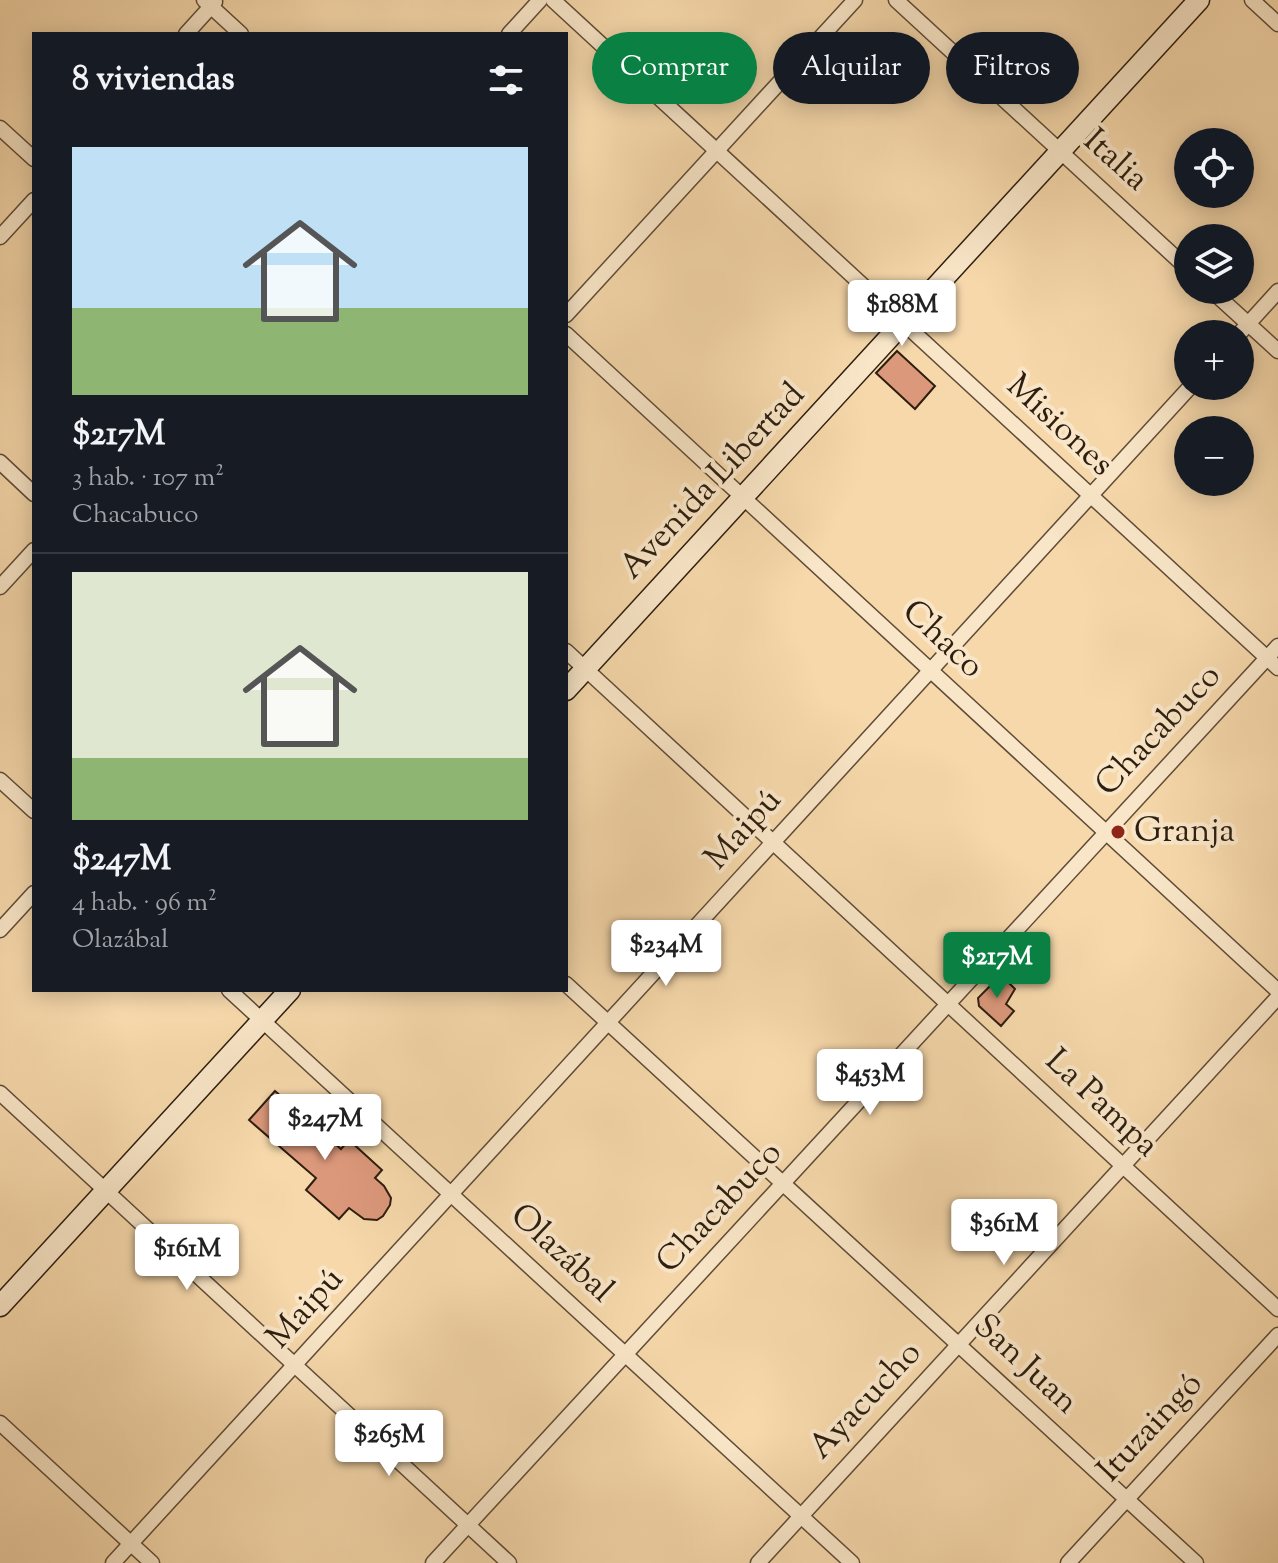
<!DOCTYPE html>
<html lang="es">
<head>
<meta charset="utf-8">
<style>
	:root { --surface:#171b24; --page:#20242c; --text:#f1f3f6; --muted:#9ea1a6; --line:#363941; --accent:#0b8043 }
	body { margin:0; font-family:"Sorts Mill Goudy",serif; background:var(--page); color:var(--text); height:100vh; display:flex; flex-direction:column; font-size:30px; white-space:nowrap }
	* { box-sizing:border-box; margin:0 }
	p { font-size:26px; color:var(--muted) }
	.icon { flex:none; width:44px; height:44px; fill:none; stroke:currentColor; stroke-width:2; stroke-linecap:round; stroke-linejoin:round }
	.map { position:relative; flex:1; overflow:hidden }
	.details { position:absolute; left:32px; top:32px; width:536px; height:960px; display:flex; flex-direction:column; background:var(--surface); border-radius:0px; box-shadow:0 4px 20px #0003 }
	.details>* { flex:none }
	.top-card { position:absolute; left:592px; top:32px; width:566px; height:72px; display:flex; gap:16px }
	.tools { position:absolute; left:1174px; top:128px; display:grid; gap:16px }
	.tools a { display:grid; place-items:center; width:80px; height:80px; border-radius:50%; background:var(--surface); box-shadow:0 4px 20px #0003; font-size:40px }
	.price { position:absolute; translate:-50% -68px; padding:0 18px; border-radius:8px; background:#fff; color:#222; font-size:26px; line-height:52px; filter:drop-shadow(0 2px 4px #0008) }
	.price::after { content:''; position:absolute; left:50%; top:48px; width:24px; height:18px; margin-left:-12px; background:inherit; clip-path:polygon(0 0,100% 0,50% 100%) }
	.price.selected { background:var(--accent); color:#fff }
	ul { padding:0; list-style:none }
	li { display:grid; align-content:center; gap:16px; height:424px; padding:0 40px }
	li+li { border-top:2px solid var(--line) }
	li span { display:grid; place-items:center; height:248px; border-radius:0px; color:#555 }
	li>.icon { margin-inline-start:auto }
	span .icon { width:144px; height:144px; fill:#fffc; stroke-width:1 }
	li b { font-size:34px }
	h2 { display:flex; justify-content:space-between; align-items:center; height:96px; padding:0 40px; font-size:34px }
	.tag { padding:0 28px; border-radius:36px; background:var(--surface); box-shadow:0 4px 20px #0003; font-size:28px; line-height:72px }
	.tag.selected { background:var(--accent); color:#fff }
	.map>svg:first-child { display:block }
	.building { fill:#dc987b; stroke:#2d1e0f; stroke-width:2 }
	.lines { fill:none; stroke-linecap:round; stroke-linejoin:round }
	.street-casing { stroke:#5f4c36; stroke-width:17 }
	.secondary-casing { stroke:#2d1e0f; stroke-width:23 }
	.street { stroke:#f9e6c8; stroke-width:14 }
	.secondary { stroke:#f9e6c8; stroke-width:20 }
	.poi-dot { fill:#8f2418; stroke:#f9e6c8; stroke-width:3 }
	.labels { text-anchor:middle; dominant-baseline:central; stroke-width:8; stroke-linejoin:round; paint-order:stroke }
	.street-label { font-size:34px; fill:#2d1e0f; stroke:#f9e6c8 }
	.poi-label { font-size:34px; fill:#2d1e0f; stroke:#f9e6c8; text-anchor:start }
</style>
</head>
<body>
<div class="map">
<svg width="1278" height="1563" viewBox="0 0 1278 1563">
	<rect width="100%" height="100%" fill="#f6d8ab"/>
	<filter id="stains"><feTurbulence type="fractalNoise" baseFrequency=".0025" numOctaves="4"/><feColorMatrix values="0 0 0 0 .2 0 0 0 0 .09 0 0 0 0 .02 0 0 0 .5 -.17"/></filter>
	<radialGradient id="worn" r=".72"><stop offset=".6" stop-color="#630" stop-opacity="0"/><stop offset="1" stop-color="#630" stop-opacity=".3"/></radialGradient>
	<g class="building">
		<polygon points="897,351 935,386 915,409 876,373"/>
		<polygon points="1001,975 1015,989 1006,1004 1014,1011 1001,1026 979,1006 978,998"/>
		<polygon points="275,1091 341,1149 349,1140 382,1170 375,1178 384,1186 391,1198 390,1205 383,1216 377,1220 364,1219 349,1208 339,1219 306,1190 316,1178 249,1120"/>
	</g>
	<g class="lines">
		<defs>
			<g id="street">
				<polyline points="204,0 241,34"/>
				<polyline points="553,0 1278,668"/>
				<polyline points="896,0 1188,269"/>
				<polyline points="1252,0 1278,24"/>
				<polyline points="186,34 215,2"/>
				<polyline points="509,34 540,0"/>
				<polyline points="0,128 34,159"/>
				<polyline points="0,237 34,200"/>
				<polyline points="1211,290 1278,351"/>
				<polyline points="566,315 855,0"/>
				<polyline points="566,334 1278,991"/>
				<polyline points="1239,334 1278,291"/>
				<polyline points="0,462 34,494"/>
				<polyline points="0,587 34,550"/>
				<polyline points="566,651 1278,1309"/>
				<polyline points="0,780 34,811"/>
				<polyline points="0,930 34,893"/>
				<polyline points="566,984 1196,1563"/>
				<polyline points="229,990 852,1563"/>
				<polyline points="0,1093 509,1563"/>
				<polyline points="0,1423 152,1563"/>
				<polyline points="113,1563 1191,386"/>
				<polyline points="433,1563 1278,646"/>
				<polyline points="758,1563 1278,997"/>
				<polyline points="1068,1563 1278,1335"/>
			</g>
			<g id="secondary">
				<polyline points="566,690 1199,0"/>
				<polyline points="0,1306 290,990"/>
			</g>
		</defs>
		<use href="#street" class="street-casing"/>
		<use href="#secondary" class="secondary-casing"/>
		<use href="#street" class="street"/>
		<use href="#secondary" class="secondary"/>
	</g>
	<circle class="poi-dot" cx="1118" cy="832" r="8"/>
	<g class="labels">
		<g class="street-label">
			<text transform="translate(1115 161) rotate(42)">Italia</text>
			<text transform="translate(1059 426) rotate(43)">Misiones</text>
			<text transform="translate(713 482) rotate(-47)">Avenida Libertad</text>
			<text transform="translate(942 640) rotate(43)">Chaco</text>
			<text transform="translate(1159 731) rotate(-47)">Chacabuco</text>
			<text transform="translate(744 830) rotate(-48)">Maipú</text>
			<text transform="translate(1101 1104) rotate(43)">La Pampa</text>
			<text transform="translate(720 1208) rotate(-47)">Chacabuco</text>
			<text transform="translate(561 1254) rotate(43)">Olazábal</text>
			<text transform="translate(306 1309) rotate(-48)">Maipú</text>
			<text transform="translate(1025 1365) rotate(43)">San Juan</text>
			<text transform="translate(866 1401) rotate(-47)">Ayacucho</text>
			<text transform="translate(1151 1428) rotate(-47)">Ituzaingó</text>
		</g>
		<g class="poi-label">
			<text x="1134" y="832">Granja</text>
		</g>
	</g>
	<rect width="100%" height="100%" filter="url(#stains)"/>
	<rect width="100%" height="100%" fill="url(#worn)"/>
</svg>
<div class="tools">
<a><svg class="icon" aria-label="locate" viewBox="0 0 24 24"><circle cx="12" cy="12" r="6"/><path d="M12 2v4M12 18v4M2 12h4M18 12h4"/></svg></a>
<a><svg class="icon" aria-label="layers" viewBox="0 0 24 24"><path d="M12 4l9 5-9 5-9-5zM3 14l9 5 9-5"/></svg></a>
<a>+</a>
<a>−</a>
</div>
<b class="price" style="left:902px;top:348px">$188M</b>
<b class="price" style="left:666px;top:988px">$234M</b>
<b class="price selected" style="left:997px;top:1000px">$217M</b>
<b class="price" style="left:870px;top:1117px">$453M</b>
<b class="price" style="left:325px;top:1162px">$247M</b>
<b class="price" style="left:1004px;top:1267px">$361M</b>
<b class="price" style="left:187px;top:1292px">$161M</b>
<b class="price" style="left:389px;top:1478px">$265M</b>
<div class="top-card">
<a class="tag selected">Comprar</a>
<a class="tag">Alquilar</a>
<a class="tag">Filtros</a>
</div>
<section class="details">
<h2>8 viviendas<svg class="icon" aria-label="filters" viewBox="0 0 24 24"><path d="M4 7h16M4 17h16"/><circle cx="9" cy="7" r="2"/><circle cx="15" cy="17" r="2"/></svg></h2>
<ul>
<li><span style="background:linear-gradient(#bfe0f5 65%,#8fb573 0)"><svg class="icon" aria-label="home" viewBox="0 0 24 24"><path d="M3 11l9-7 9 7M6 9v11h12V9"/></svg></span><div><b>$217M</b><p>3 hab. · 107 m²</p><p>Chacabuco</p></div></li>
<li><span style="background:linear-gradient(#dfe7d0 75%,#8fb573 0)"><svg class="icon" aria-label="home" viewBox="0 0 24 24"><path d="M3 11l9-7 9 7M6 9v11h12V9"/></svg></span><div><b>$247M</b><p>4 hab. · 96 m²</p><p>Olazábal</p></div></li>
</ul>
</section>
</div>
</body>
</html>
